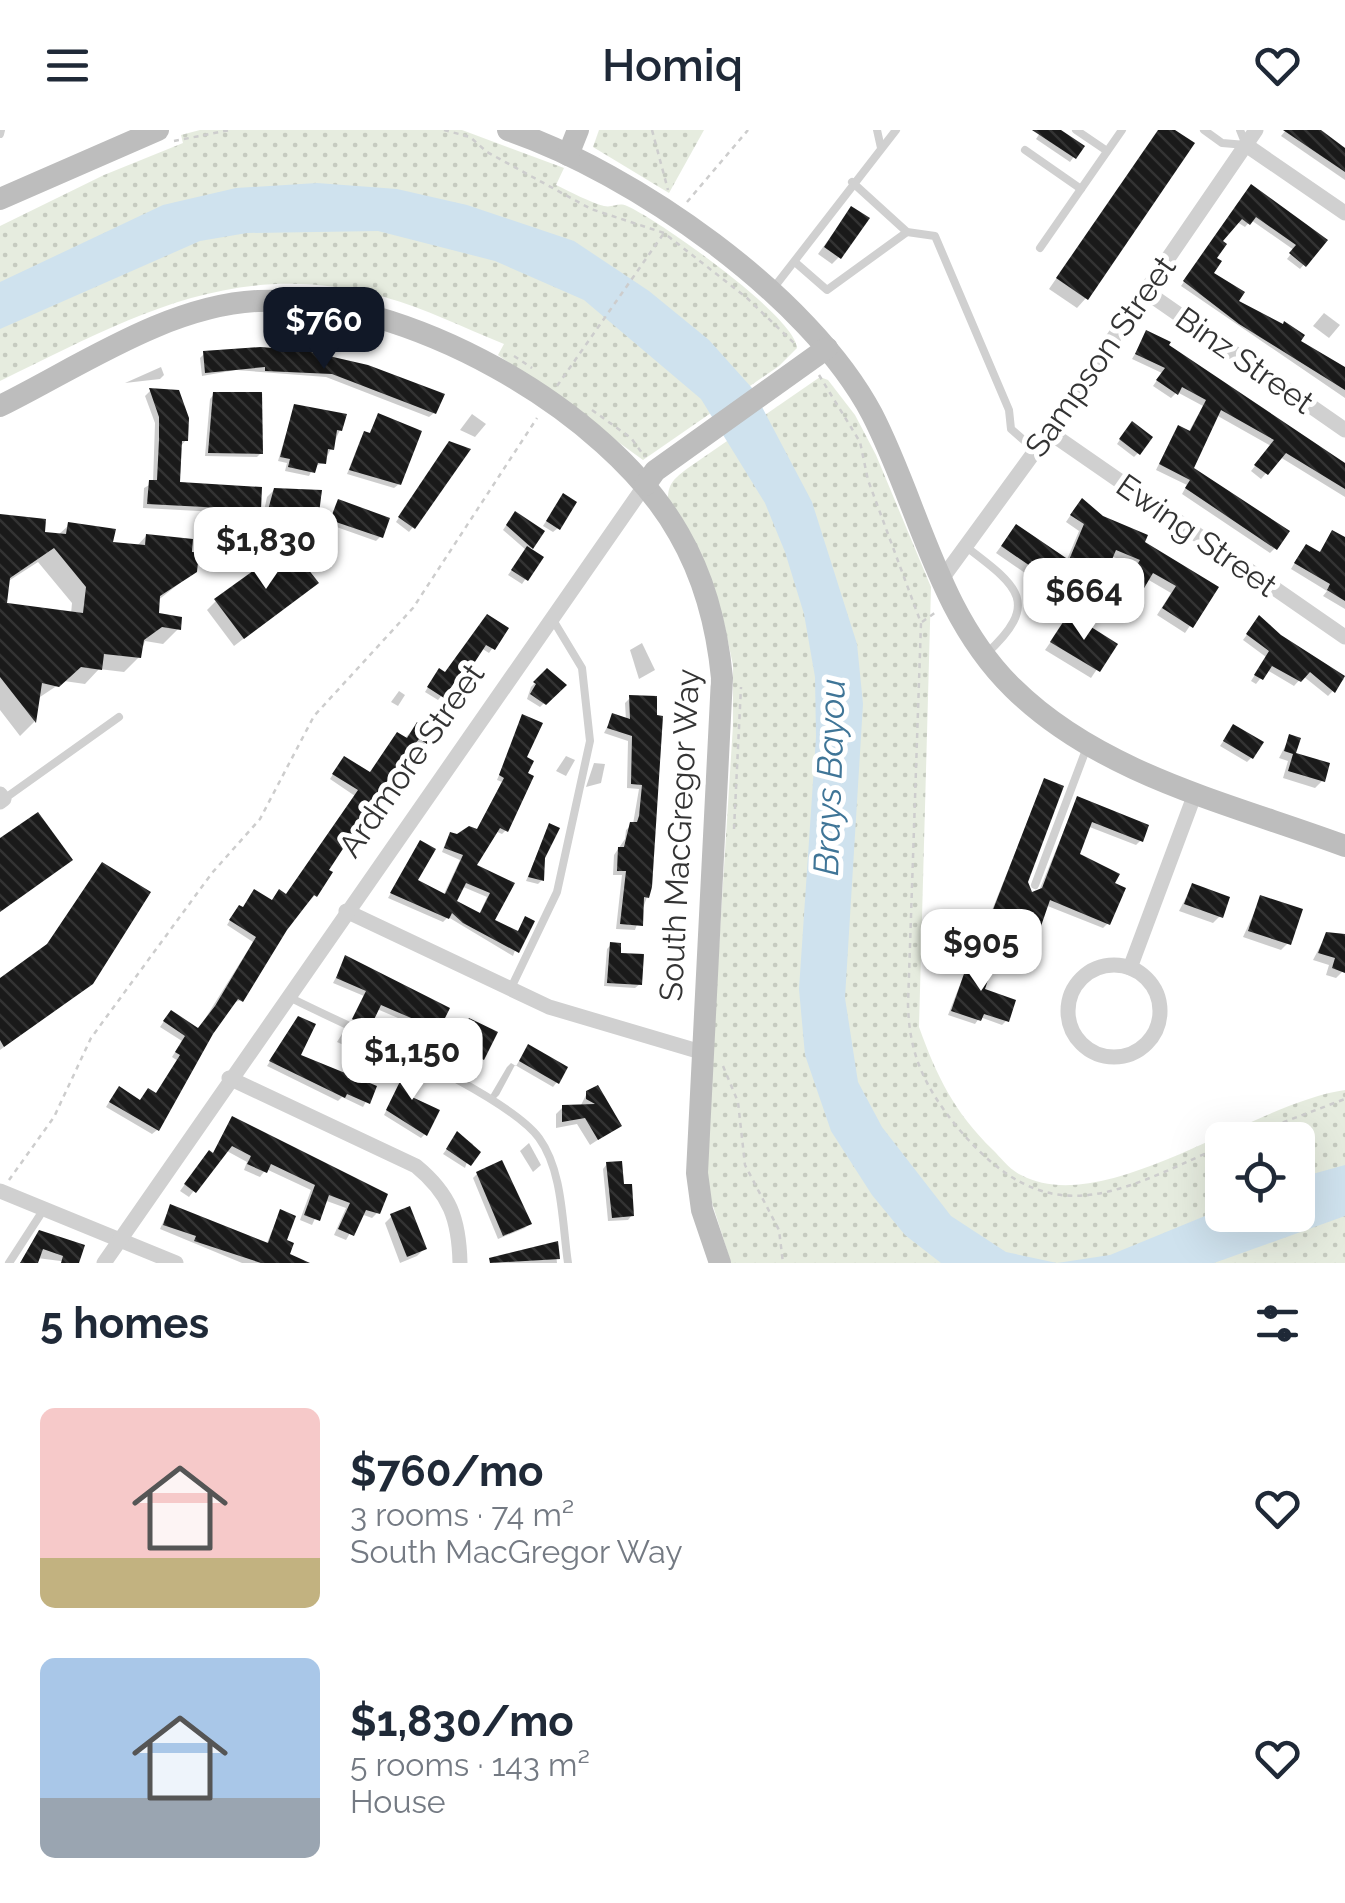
<!DOCTYPE html>
<html lang="en">
<head>
<meta charset="utf-8">
<style>
	:root { --surface:#fff; --page:#f2f2f3; --text:#1f2937; --muted:#747a83; --accent:#111827 }
	body { margin:0; font-family:Raleway,sans-serif; background:var(--page); color:var(--text); height:100vh; display:flex; flex-direction:column; font-size:38px; white-space:nowrap }
	* { box-sizing:border-box; margin:0 }
	p { font-size:32px; color:var(--muted) }
	.icon { flex:none; width:55px; height:55px; fill:none; stroke:currentColor; stroke-width:2; stroke-linecap:round; stroke-linejoin:round }
	.map { position:relative; height:1133px; overflow:hidden }
	.details { display:flex; flex-direction:column; background:var(--surface); flex:1 }
	.details>* { flex:none }
	.controls { position:absolute; left:1205px; top:992px; display:grid; gap:20px }
	.controls a { display:grid; place-items:center; width:110px; height:110px; border-radius:15px; background:var(--surface); box-shadow:0 10px 40px #0002; font-size:50px }
	.price { position:absolute; translate:-50% -85px; padding:0 22px; border-radius:20px; background:#fff; color:#222; font-size:32px; line-height:65px; filter:drop-shadow(0 2px 5px #0008) }
	.price::after { content:''; position:absolute; left:50%; top:60px; width:30px; height:22px; margin-left:-15px; background:inherit; clip-path:polygon(0 0,100% 0,50% 100%) }
	.price.current { background:var(--accent); color:#fff }
	ul { padding:0; list-style:none }
	li { display:flex; align-items:center; gap:30px; height:250px; padding:0 40px }
	li span { display:grid; place-items:center; flex:none; width:280px; height:200px; border-radius:15px; color:#555 }
	li>.icon { margin-inline-start:auto }
	span .icon { width:120px; height:120px; fill:#fffc; stroke-width:1 }
	li b { font-size:42px }
	h2 { display:flex; justify-content:space-between; align-items:center; height:120px; padding:0 40px; font-size:42px }
	header { display:flex; justify-content:space-between; align-items:center; height:130px; padding:0 40px; background:var(--surface); font-size:45px; font-weight:600 }
	.map>svg:first-child { display:block }
	.grass { fill:url(#grass-dots); fill-rule:evenodd }
	.water { fill:#cfe2ee }
	.shadow { fill:#0003; fill-rule:evenodd }
	.building { fill:url(#building-back-hatch); fill-rule:evenodd }
	.lines { fill:none; stroke-linecap:round; stroke-linejoin:round }
	.path { stroke:#cdcdcd; stroke-width:2.5; stroke-dasharray:5 5; stroke-linecap:butt }
	.lane { stroke:#d0d0d0; stroke-width:8 }
	.street { stroke:#d0d0d0; stroke-width:15 }
	.secondary { stroke:#bdbdbd; stroke-width:22 }
	.labels { text-anchor:middle; dominant-baseline:central; stroke-width:10; stroke-linejoin:round; paint-order:stroke }
	.street-label { font-size:32px; fill:#333; stroke:#fff }
	.water-label { font-size:35px; font-style:italic; fill:#3f7597; stroke:#fff }
</style>
</head>
<body>
<header><svg class="icon" aria-label="menu" viewBox="0 0 24 24"><path d="M4 6h16M4 12h16M4 18h16"/></svg>Homiq<svg class="icon" aria-label="heart" viewBox="0 0 24 24"><path d="M12 20l-8-8c-3-5 5-10 8-4 3-6 11-1 8 4z"/></svg></header>
<div class="map">
<svg width="1345" height="1133" viewBox="0 0 1345 1133">
	<defs>
		<pattern id="grass-dots" width="8" height="8" patternUnits="userSpaceOnUse" patternTransform="scale(2.5)"><rect width="8" height="8" fill="#e6ecdf"/><path d="M2 2h.1M6 6h.1" fill="none" stroke="#c6cbc0" stroke-width="1.8" stroke-linecap="round"/></pattern>
		<pattern id="building-back-hatch" width="6" height="6" patternUnits="userSpaceOnUse" patternTransform="scale(2.5)"><rect width="6" height="6" fill="#1a1a1a"/><path d="M-1 5l2 2M0 0l6 6M5-1l2 2" fill="none" stroke="#333"/></pattern>
	</defs>
	<rect width="100%" height="100%" fill="#fff"/>
	<g class="grass">
		<path d="M200 0H462L564 38 556 55C569 61 591 73 604 76 613 78 618 72 627 76 659 90 796 187 797 218L779 236 643 330 498 225 504 214C464 198 425 178 384 167 234 126 130 188 0 251V96L104 45 183 13 181 5Z"/>
		<polygon points="599,0 704,0 669,63 593,17"/>
		<path d="M820 247 828 250 855 285 876 325 931 457 919 897C937 947 954 982 993 1020 1001 1028 1010 1040 1021 1045 1104 1090 1255 972 1345 960V1133H731L708 1060 706 1022 733 595V535L722 484 668 369C668 353 675 348 688 338ZM1222 1010H1298V1085H1222Z"/>
	</g>
	<polygon class="water" points="317,53 397,59 467,75 574,111 649,161 709,210 752,258 812,372 857,514 863,574 845,868 858,952 882,997 951,1086 1006,1122 1057,1133 1110,1125 1222,1079 1222,1085 1298,1085 1298,1048 1345,1035 1345,1086 1214,1133 941,1133 905,1105 872,1065 831,1001 805,925 799,859 816,607 815,547 804,484 785,422 765,373 701,269 584,170 495,131 378,101 247,103 200,111 0,199 0,152 163,75 236,58"/>
	<g class="shadow">
		<polygon points="1042,0 1056,0 1081,17 1070,32 1036,9"/>
		<polygon points="1159,0 1170,0 1086,168 1077,178 1049,159"/>
		<polygon points="1286,0 1345,18 1345,50 1281,6"/>
		<polygon points="1247,61 1325,110 1300,139 1287,129 1294,120 1251,90 1245,97 1237,92 1220,111 1210,144 1236,172 1345,240 1345,268 1181,156"/>
		<polygon points="851,79 839,127 832,134 818,124"/>
		<polygon points="1324,183 1340,195 1329,208 1313,196"/>
		<polygon points="1147,203 1345,336 1345,367 1280,327 1261,349 1251,341 1271,316 1216,285 1191,339 1275,418 1270,423 1182,364 1187,355 1156,340 1174,303 1188,303 1203,276 1177,262 1171,268 1153,256 1162,243 1132,229"/>
		<polygon points="307,223 434,283 429,287 326,247 236,240 202,246 200,228 204,224"/>
		<polygon points="161,237 164,245 160,249 125,253"/>
		<polygon points="150,261 177,262 186,310 180,317 178,355 259,379 254,384 143,378 144,358 153,353 155,293 145,266"/>
		<polygon points="214,264 261,323 257,327 205,326 210,269"/>
		<polygon points="294,277 340,300 324,333 314,336 309,346 285,341 287,333 278,331"/>
		<polygon points="472,284 486,294 475,307 460,300"/>
		<polygon points="378,286 399,354 394,358 347,344 361,308 368,306"/>
		<polygon points="1128,298 1138,323 1134,327 1117,314"/>
		<polygon points="445,318 413,397 409,402 396,392"/>
		<polygon points="274,360 317,382 309,389 263,386 267,367"/>
		<polygon points="559,371 558,398 553,402 543,396"/>
		<polygon points="339,372 380,407 376,411 328,394"/>
		<polygon points="1076,377 1216,458 1185,503 1157,485 1171,463 1147,449 1132,470 1120,463 1136,436 1111,426 1100,444 1075,434 1054,463 996,423 1010,404 1066,432 1079,401 1066,392"/>
		<path d="M0 386 42 404 57 406 69 395 110 414 137 416 146 406 190 424 195 441 157 471 156 485 178 499 163 514 145 511 139 527 124 542 99 539 85 554 64 551 37 569 34 592 20 606 0 580ZM38 432 72 473 71 484 4 475 7 452Z"/>
		<polygon points="511,388 531,417 529,420 540,428 522,454 508,445 526,420 503,400"/>
		<polygon points="1333,403 1345,410 1345,479 1323,466 1327,461 1291,439 1301,422 1318,424"/>
		<polygon points="306,461 234,516 207,480 216,471"/>
		<polygon points="1069,486 1114,514 1091,548 1045,520"/>
		<polygon points="1255,494 1280,507 1344,549 1328,566 1303,546 1294,556 1267,540 1256,554 1251,551 1266,527 1243,510"/>
		<polygon points="506,499 489,523 481,518 438,570 425,562 435,546 445,545"/>
		<polygon points="642,513 655,540 639,549 630,520"/>
		<polygon points="547,541 563,555 540,577 527,569 531,557"/>
		<polygon points="399,561 405,565 398,576 391,572"/>
		<polygon points="630,568 654,568 647,767 635,800 616,799 622,745 613,745 614,725 625,709 626,700 633,694 639,659 627,658 628,611 604,603 613,586 626,590 625,573"/>
		<path d="M523 587 524 629 506 700 502 704 495 701 474 736 511 754 492 791 517 803 526 789 513 826 448 787 443 792 388 768 417 718 415 751 443 766 460 730 442 722 447 709 476 701 502 652 497 650ZM461 756 487 767 479 785 454 772Z"/>
		<polygon points="413,600 425,613 421,617 413,612 326,740 315,765 285,799 241,870 233,873 185,942 189,945 157,1000 152,1004 106,977 114,964 139,972 156,965 178,931 172,927 182,911 160,897 166,888 198,900 253,812 227,795 235,782 286,767 355,666 330,649 340,633 369,644"/>
		<polygon points="1230,601 1251,628 1247,632 1220,616"/>
		<polygon points="1290,607 1293,625 1322,651 1315,658 1283,648 1288,631 1279,628"/>
		<polygon points="566,626 575,630 566,646 556,641"/>
		<polygon points="594,633 605,634 601,653 586,657"/>
		<polygon points="1044,651 1025,752 1030,765 1039,761 1077,669 1141,710 1136,715 1087,696 1076,725 1108,793 1103,798 1045,775 1024,831 1012,827 1016,816 1001,811 1004,801 986,795"/>
		<polygon points="549,696 542,750 538,754 526,751"/>
		<polygon points="103,735 91,853 0,920 0,852 42,821"/>
		<polygon points="1192,756 1220,786 1213,793 1179,781"/>
		<polygon points="1261,768 1288,813 1281,820 1243,807"/>
		<polygon points="1326,805 1345,811 1345,839 1336,848 1326,845 1329,835 1313,830"/>
		<polygon points="611,815 640,854 635,858 604,856 607,819"/>
		<polygon points="972,824 982,861 1006,891 1002,895 980,887 975,894 948,885"/>
		<polygon points="346,828 437,899 433,903 377,879 364,900 350,894 364,866 333,853"/>
		<polygon points="295,893 297,927 374,957 363,977 342,967 338,971 267,936"/>
		<polygon points="466,895 482,929 478,933 453,921"/>
		<polygon points="342,904 352,908 348,917 337,912"/>
		<polygon points="525,921 557,952 553,957 515,935 499,965 495,969 490,966 507,937 511,933 516,936"/>
		<polygon points="409,936 408,968 425,1004 421,1008 384,985"/>
		<polygon points="587,963 619,996 590,1015 577,994 556,998 556,984 563,977 580,977"/>
		<polygon points="233,989 378,1082 372,1088 361,1084 346,1110 334,1105 346,1078 324,1070 312,1095 300,1090 311,1060 266,1039 260,1047 244,1040 247,1032 225,1020 189,1067 180,1061 204,1028 212,1025"/>
		<polygon points="458,1004 473,1014 465,1038 443,1024"/>
		<polygon points="529,1013 541,1035 533,1042 520,1021"/>
		<polygon points="607,1034 632,1085 628,1090 608,1091 603,1039"/>
		<polygon points="477,1044 529,1094 525,1098 498,1109 473,1048"/>
		<polygon points="170,1077 266,1115 280,1082 286,1126 302,1133 242,1133 160,1099"/>
		<polygon points="392,1086 424,1119 417,1126 400,1133 385,1093"/>
		<polygon points="40,1103 82,1117 76,1133 37,1128 35,1133 20,1133"/>
		<polygon points="555,1114 557,1133 494,1133 498,1129"/>
	</g>
	<g class="building">
		<polygon points="1032,0 1061,0 1085,16 1076,29"/>
		<polygon points="1158,0 1175,0 1195,13 1088,170 1056,148"/>
		<polygon points="1283,0 1321,0 1345,18 1345,42"/>
		<polygon points="1251,54 1328,110 1306,137 1289,123 1296,115 1256,87 1250,95 1242,89 1223,111 1227,114 1217,128 1222,131 1214,143 1245,162 1239,171 1283,194 1284,191 1305,205 1301,211 1345,237 1345,260 1239,194 1183,151"/>
		<polygon points="851,76 870,88 841,129 824,117"/>
		<polygon points="1146,200 1171,212 1169,215 1345,333 1345,359 1286,323 1268,345 1254,335 1274,310 1221,280 1194,338 1290,401 1277,420 1185,358 1190,350 1159,334 1178,295 1190,301 1206,270 1182,257 1178,265 1156,250 1165,238 1135,224"/>
		<polygon points="261,217 307,221 368,235 445,264 436,284 332,244 265,241 265,237 205,243 203,221"/>
		<polygon points="149,258 179,260 189,288 188,311 182,311 180,352 262,357 261,380 147,374 149,350 157,350 159,310 159,287"/>
		<polygon points="213,262 262,262 263,324 208,323"/>
		<polygon points="294,274 347,284 342,301 337,300 334,320 328,319 326,334 318,333 315,343 288,337 290,329 280,327"/>
		<polygon points="378,283 422,301 401,355 349,340 364,301 370,303"/>
		<polygon points="1132,291 1153,307 1140,325 1119,309"/>
		<polygon points="449,311 471,319 415,399 398,387"/>
		<polygon points="274,358 322,360 319,383 268,380"/>
		<polygon points="563,363 577,372 560,400 546,391"/>
		<polygon points="1082,368 1103,386 1148,405 1145,412 1219,457 1193,498 1162,478 1176,456 1153,443 1140,465 1124,456 1140,430 1116,420 1108,439 1082,429 1062,458 1001,416 1016,394 1069,430 1084,394 1070,385"/>
		<polygon points="338,369 390,388 383,408 330,390"/>
		<polygon points="515,381 545,401 533,419 506,395"/>
		<polygon points="0,384 46,389 45,402 66,404 68,392 116,399 113,412 145,415 146,404 193,409 192,422 199,422 197,442 160,466 159,483 182,487 181,500 162,497 144,510 141,528 104,524 102,540 81,537 59,557 42,553 36,593 0,547 0,472 83,483 86,457 54,418 10,448 7,473 0,472"/>
		<polygon points="1332,400 1345,407 1345,471 1327,460 1330,454 1294,433 1306,414 1320,422"/>
		<polygon points="289,415 319,453 244,509 214,469"/>
		<polygon points="527,416 544,427 528,451 511,440"/>
		<polygon points="1069,483 1118,514 1100,542 1050,512"/>
		<polygon points="487,484 509,498 495,520 486,515 467,544 462,541 444,568 427,557 439,538 445,542"/>
		<polygon points="1259,485 1281,505 1345,546 1335,563 1310,542 1301,552 1272,536 1263,550 1254,545 1269,521 1246,504"/>
		<polygon points="547,538 567,555 546,575 530,564 536,554 533,552"/>
		<polygon points="629,565 657,566 657,585 663,586 652,757 649,768 644,767 643,796 620,794 626,741 617,741 618,717 624,717 630,692 637,692 639,686 642,655 631,654 632,606 607,598 612,583 630,589"/>
		<path d="M522 584 543 593 527 627 534 631 528 643 534 646 508 702 500 698 477 735 515 753 495 790 518 801 525 786 535 791 519 823 463 793 452 783 449 789 390 763 420 710 436 719 418 750 445 764 463 725 444 718 450 702 457 704 469 696 477 699 504 648 499 645ZM466 753 490 763 480 783 457 771Z"/>
		<polygon points="429,588 440,595 427,614 419,609 400,632 329,740 333,742 317,767 314,765 287,800 243,872 238,869 213,904 159,1001 109,972 119,956 140,970 148,958 156,963 180,925 175,922 185,906 163,891 171,880 198,898 215,876 256,807 229,790 239,775 243,777 254,759 272,770 279,759 286,764 358,660 332,644 344,626 370,642 397,602 407,608 417,592 423,596"/>
		<polygon points="1233,594 1264,612 1253,629 1223,611"/>
		<polygon points="1289,604 1301,608 1296,623 1330,633 1325,652 1288,641 1293,624 1284,621"/>
		<polygon points="1044,648 1064,656 1028,752 1032,762 1042,758 1077,666 1149,695 1143,712 1092,692 1080,724 1120,744 1115,753 1126,758 1110,795 1050,770 1030,828 1015,823 1019,811 1004,806 1007,796 989,790"/>
		<polygon points="38,682 73,730 0,782 0,708"/>
		<polygon points="549,693 560,698 545,728 544,751 528,747"/>
		<polygon points="102,732 151,762 93,854 4,917 0,910 0,848 47,814"/>
		<polygon points="1192,753 1230,767 1223,788 1184,774"/>
		<polygon points="1260,765 1303,779 1291,815 1248,801"/>
		<polygon points="1326,802 1345,804 1345,843 1332,838 1335,828 1318,823"/>
		<polygon points="610,812 621,813 621,823 644,824 642,855 607,853"/>
		<polygon points="972,821 989,828 983,845 989,847 985,859 1016,870 1009,892 984,884 981,891 951,881"/>
		<polygon points="345,825 450,878 439,900 381,875 370,898 352,889 366,861 336,848"/>
		<polygon points="298,886 316,894 301,925 377,956 370,974 347,964 345,968 269,931"/>
		<polygon points="469,888 498,902 484,930 455,916"/>
		<polygon points="528,914 568,937 559,954 519,931"/>
		<polygon points="409,933 424,941 412,967 440,980 427,1006 386,980"/>
		<polygon points="598,955 622,996 598,1010 585,988 562,992 562,975 595,974 586,969 586,961"/>
		<polygon points="232,986 388,1064 380,1084 366,1080 354,1106 338,1099 350,1073 329,1065 320,1091 304,1085 315,1055 271,1034 267,1043 247,1034 251,1026 232,1016 196,1063 184,1054 209,1020 213,1023"/>
		<polygon points="457,1001 481,1022 471,1036 446,1019"/>
		<polygon points="502,1030 532,1094 503,1106 476,1042"/>
		<polygon points="622,1031 624,1054 632,1054 634,1086 612,1088 606,1032"/>
		<polygon points="170,1074 268,1113 280,1079 296,1086 287,1110 294,1113 290,1124 310,1133 261,1133 194,1111 196,1106 163,1095"/>
		<polygon points="410,1076 427,1119 407,1127 390,1084"/>
		<polygon points="39,1100 85,1115 79,1133 61,1133 63,1126 43,1119 38,1133 20,1133"/>
		<polygon points="558,1111 560,1129 490,1133 489,1128"/>
	</g>
	<g class="lines">
		<g class="path">
			<polyline points="444,0 470,7 487,22 591,79 664,103 747,168 796,215"/>
			<polyline points="652,0 668,60"/>
			<polyline points="174,11 230,0"/>
			<polyline points="687,72 748,0"/>
			<polyline points="514,226 532,238"/>
			<path d="M819 245 860 312 868 350 921 493 908 874C909 926 926 959 958 998 1048 1105 1113 1065 1222 1016"/>
			<polyline points="557,256 664,103"/>
			<polyline points="592,280 631,308 645,327"/>
			<polyline points="922,492 936,482"/>
			<polyline points="734,699 741,557"/>
			<polyline points="723,936 738,972 745,1035 779,1100 783,1133"/>
			<polyline points="1236,1010 1345,969"/>
			<polyline points="9,1050 54,987 91,908 212,743 260,689 314,586 413,478 537,288"/>
		</g>
		<g class="lane">
			<polyline points="877,0 881,18"/>
			<polyline points="1076,0 1107,21"/>
			<polyline points="1204,0 1222,13 1246,15 1240,0"/>
			<polyline points="0,4 1,0"/>
			<polyline points="1025,20 1081,59"/>
			<polyline points="852,52 907,102"/>
			<polyline points="1040,118 1122,0"/>
			<polyline points="796,133 827,160 907,102 935,106 1009,280 1011,299 1035,320"/>
			<polyline points="772,160 896,0"/>
			<path d="M965 416C1016 455 1043 472 986 524"/>
			<polyline points="4,669 119,587"/>
			<polyline points="1035,755 1087,617"/>
			<polyline points="511,858 557,762 590,611 582,538 553,490"/>
			<path d="M287 866C343 895 506 963 539 1008 563 1041 562 1093 568 1133"/>
			<polyline points="9,1133 44,1079"/>
		</g>
		<g class="street">
			<polyline points="1246,15 1345,83"/>
			<polyline points="1145,161 1345,300"/>
			<polyline points="1049,302 1345,507"/>
			<polyline points="941,450 1049,302 1256,0"/>
			<polyline points="0,664 4,669 0,672"/>
			<polyline points="346,781 549,877 701,922"/>
			<circle cx="1114" cy="881" r="46"/>
			<polyline points="1130,838 1196,661"/>
			<path d="M229 948 416 1036C450 1064 459 1089 460 1133"/>
			<polyline points="0,1061 176,1133"/>
			<polyline points="104,1133 645,355"/>
		</g>
		<g class="secondary">
			<path d="M508 0C634 43 809 165 872 284 919 375 937 484 1013 558 1101 645 1232 674 1345 716"/>
			<polyline points="568,25 578,0"/>
			<polyline points="0,69 158,0"/>
			<path d="M0 276C79 237 168 175 258 171 402 164 608 278 679 404 705 449 717 496 722 548L697 1043 702 1080 720 1133"/>
			<polyline points="645,355 655,341 827,218"/>
		</g>
	</g>
	<g class="labels">
		<g class="street-label">
			<text transform="translate(1100 226) rotate(-55)">Sampson Street</text>
			<text transform="translate(1245 230) rotate(35)">Binz Street</text>
			<text transform="translate(1197 405) rotate(35)">Ewing Street</text>
			<text transform="translate(411 630) rotate(-55)">Ardmore Street</text>
			<text transform="translate(679 705) rotate(-87)">South MacGregor Way</text>
		</g>
		<g class="water-label">
			<text transform="translate(829 647) rotate(-88)">Brays Bayou</text>
		</g>
	</g>
</svg>
<div class="controls">
<a><svg class="icon" aria-label="locate" viewBox="0 0 24 24"><circle cx="12" cy="12" r="6"/><path d="M12 2v4M12 18v4M2 12h4M18 12h4"/></svg></a>
</div>
<b class="price current" style="left:324px;top:242px">$760</b>
<b class="price" style="left:266px;top:462px">$1,830</b>
<b class="price" style="left:1084px;top:513px">$664</b>
<b class="price" style="left:981px;top:864px">$905</b>
<b class="price" style="left:412px;top:973px">$1,150</b>
</div>
<section class="details">
<h2>5 homes<svg class="icon" aria-label="filters" viewBox="0 0 24 24"><path d="M4 7h16M4 17h16"/><circle cx="9" cy="7" r="2"/><circle cx="15" cy="17" r="2"/></svg></h2>
<ul>
<li><span style="background:linear-gradient(#f6c9c9 75%,#c2b280 0)"><svg class="icon" aria-label="home" viewBox="0 0 24 24"><path d="M3 11l9-7 9 7M6 9v11h12V9"/></svg></span><div><b>$760/mo</b><p>3 rooms · 74 m²</p><p>South MacGregor Way</p></div><svg class="icon" aria-label="heart" viewBox="0 0 24 24"><path d="M12 20l-8-8c-3-5 5-10 8-4 3-6 11-1 8 4z"/></svg></li>
<li><span style="background:linear-gradient(#a9c7e8 70%,#9aa5b1 0)"><svg class="icon" aria-label="home" viewBox="0 0 24 24"><path d="M3 11l9-7 9 7M6 9v11h12V9"/></svg></span><div><b>$1,830/mo</b><p>5 rooms · 143 m²</p><p>House</p></div><svg class="icon" aria-label="heart" viewBox="0 0 24 24"><path d="M12 20l-8-8c-3-5 5-10 8-4 3-6 11-1 8 4z"/></svg></li>
</ul>
</section>
</body>
</html>
